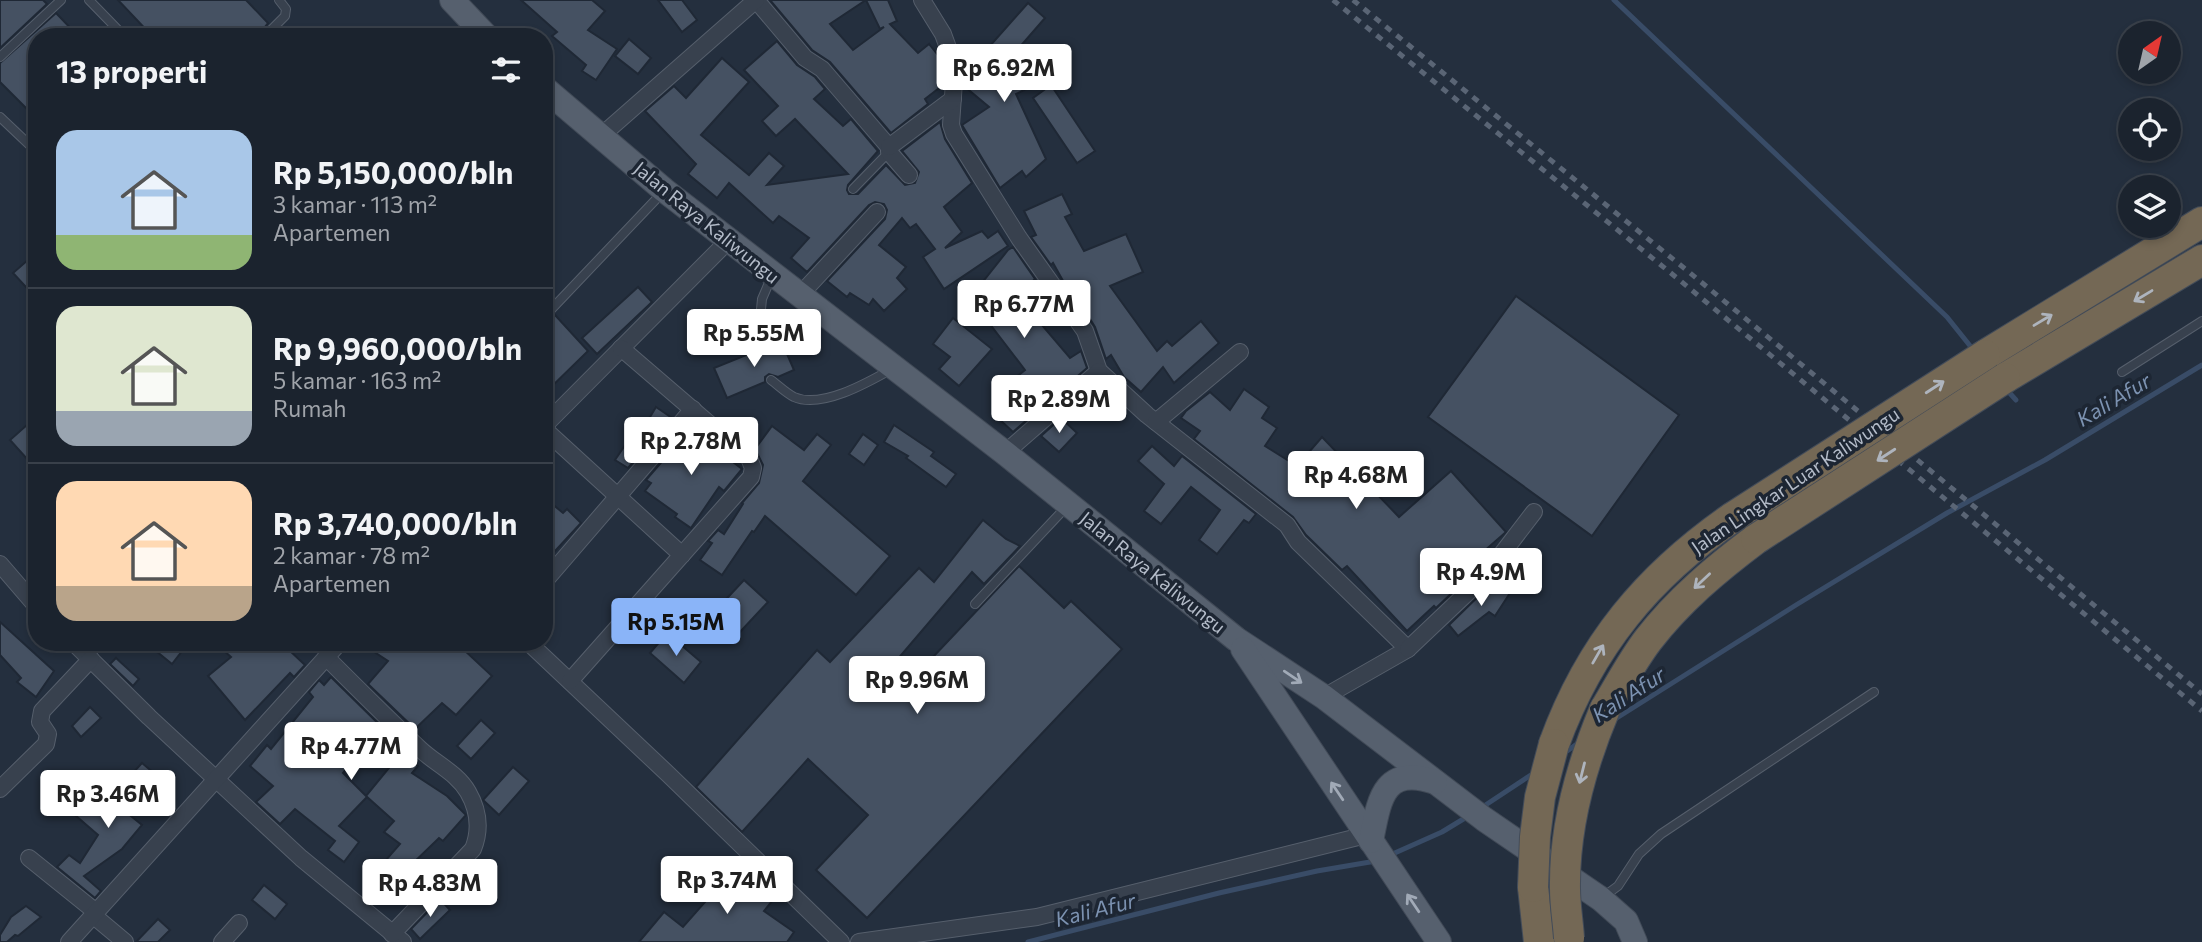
<!DOCTYPE html>
<html lang="id">
<head>
<meta charset="utf-8">
<style>
	:root { --surface:#1b232e; --page:#242b36; --text:#f1f3f6; --muted:#a0a4aa; --line:#39404a; --accent:#8ab4f8 }
	body { margin:0; font-family:Commissioner,sans-serif; background:var(--page); color:var(--text); height:100vh; display:flex; flex-direction:column; font-size:26px; white-space:nowrap }
	* { box-sizing:border-box; margin:0 }
	p { font-size:23px; color:var(--muted) }
	.icon { flex:none; width:38px; height:38px; fill:none; stroke:currentColor; stroke-width:2; stroke-linecap:round; stroke-linejoin:round }
	.map { position:relative; flex:1; overflow:hidden }
	.side { position:absolute; left:28px; top:28px; width:525px; height:623px; display:flex; flex-direction:column; background:var(--surface); border-radius:28px; box-shadow:0 4px 10px #0003,0 0 0 2px var(--line) }
	.side>* { flex:none }
	.needle { width:46px; rotate:34deg }
	.tools { position:absolute; left:2118px; top:21px; display:grid; gap:14px }
	.tools a { display:grid; place-items:center; width:63px; height:63px; border-radius:50%; background:var(--surface); box-shadow:0 4px 10px #0003,0 0 0 2px var(--line); font-size:35px }
	.price { position:absolute; translate:-50% -60px; padding:0 16px; border-radius:7px; background:#fff; color:#222; font-size:23px; line-height:46px; filter:drop-shadow(0 2px 4px #0008) }
	.price::after { content:''; position:absolute; left:50%; top:42px; width:21px; height:16px; margin-left:-10px; background:inherit; clip-path:polygon(0 0,100% 0,50% 100%) }
	.price.selected { background:var(--accent); color:#111 }
	ul { padding:0; list-style:none }
	li { display:flex; align-items:center; gap:21px; height:175px; padding:0 28px }
	li+li { border-top:2px solid var(--line) }
	li span { display:grid; place-items:center; flex:none; width:196px; height:140px; border-radius:21px; color:#555 }
	li>.icon { margin-inline-start:auto }
	span .icon { width:84px; height:84px; fill:#fffc; stroke-width:1 }
	li b { font-size:30px }
	h2 { display:flex; justify-content:space-between; align-items:center; height:84px; padding:0 28px; font-size:30px }
	.map>svg:first-child { display:block }
	.lines { fill:none; stroke-linecap:round; stroke-linejoin:round }
	.stream { stroke:#394c67; stroke-width:5 }
	.building { fill:#455162; stroke:#1f2835; stroke-width:2; fill-rule:evenodd }
	.lane-casing { stroke:#565f6c; stroke-width:10 }
	.street-casing { stroke:#565f6c; stroke-width:18 }
	.primary-casing { stroke:#414a57; stroke-width:26 }
	.highway-casing { stroke:#434c59; stroke-width:32 }
	.lane { stroke:#38414e; stroke-width:8 }
	.street { stroke:#38414e; stroke-width:16 }
	.primary { stroke:#56606e; stroke-width:24 }
	.highway { stroke:#746855; stroke-width:30 }
	.rail { stroke:#5a6575; stroke-width:5; stroke-dasharray:7 7; stroke-linecap:butt }
	.highway-bridge-casing { stroke:#434c59; stroke-width:32; stroke-linecap:butt }
	.highway-bridge { stroke:#746855; stroke-width:30 }
	.oneway { stroke:#aeb4bd }
	.oneway2 { stroke:#a1aab7 }
	.labels { text-anchor:middle; dominant-baseline:central; stroke-width:7; stroke-linejoin:round; paint-order:stroke }
	.street-label { font-size:19px; fill:#b4bcc9; stroke:#1d2633 }
	.water-label { font-size:21px; font-style:italic; fill:#7c92b1; stroke:#1d2633 }
</style>
</head>
<body>
<div class="map">
<svg width="2202" height="942" viewBox="0 0 2202 942">
	<rect width="100%" height="100%" fill="#242f3e"/>
	<g class="lines">
		<g class="stream">
			<polyline points="1614,0 1947,317 1975,352"/>
			<polyline points="2006,389 2016,400"/>
			<polyline points="1612,721 1796,605 1947,513 2045,460 2202,365"/>
			<polyline points="1563,754 1581,741"/>
			<polyline points="1481,808 1534,773"/>
			<polyline points="1388,856 1442,832 1470,815"/>
			<polyline points="1028,942 1219,893 1317,871 1376,861"/>
		</g>
	</g>
	<g class="building">
		<polygon points="0,0 43,0 47,4 0,48"/>
		<polygon points="118,0 246,0 268,23 257,37 153,37"/>
		<polygon points="521,0 592,0 605,11 588,30 617,49 596,80 582,71 586,65 552,36 557,32"/>
		<polygon points="658,0 682,0 697,20 682,32"/>
		<path d="M770 0H888L897 21 890 24 918 53 929 44 941 59 944 68 943 85 925 99 928 104 891 133 830 62 812 50ZM866 0 880 29 884 27 853 50 830 24Z"/>
		<polygon points="1028,3 1045,18 1011,57 1030,87 1016,94 1046,159 1026,177 1022,171 1000,188 962,125 989,107 964,86 965,74"/>
		<polygon points="56,13 79,37 37,37 37,119 0,82 0,63"/>
		<polygon points="629,39 651,58 638,74 615,56"/>
		<polygon points="777,41 797,65 815,77 825,89 814,99 843,126 851,119 878,151 848,185 847,190 849,194 858,194 886,165 905,185 915,183 919,172 902,151 940,122 945,139 972,183 944,207 962,232 945,248 982,231 988,238 998,231 1008,246 944,289 923,257 935,249 916,224 910,228 902,218 879,245 906,267 897,278 907,289 884,311 873,299 869,305 850,293 847,297 827,281 885,219 887,210 884,204 875,202 869,205 807,272 791,258 809,238 779,216 773,223 729,183 717,198 688,174 696,164 645,111 674,86 686,98 722,58 749,82 701,135 749,175 769,153 784,166 767,185 848,174 795,119 776,136 762,121 778,106 744,70"/>
		<polygon points="1051,85 1095,151 1077,163 1033,98"/>
		<polygon points="1062,194 1072,214 1065,217 1084,251 1126,234 1143,272 1110,286 1157,351 1167,341 1172,346 1201,321 1219,343 1174,383 1163,367 1141,392 1124,377 1111,355 1106,359 1095,327 1085,311 1072,291 1070,292 1067,288 1053,263 1051,265 1031,237 1036,235 1024,211"/>
		<polygon points="1013,247 1035,279 1020,293 1034,307 1030,311 1070,358 1081,351 1087,368 1013,432 998,418 1016,400 1004,387 1025,370 970,298 1008,250"/>
		<polygon points="37,252 37,299 13,273"/>
		<polygon points="638,287 652,302 597,354 582,338"/>
		<polygon points="1516,296 1679,415 1592,536 1428,417"/>
		<polygon points="555,315 588,351 544,394 544,324"/>
		<polygon points="953,318 992,349 959,386 939,369 950,357 933,344"/>
		<polygon points="781,340 794,370 778,377 769,374 765,377 765,382 727,398 714,368 751,353 759,356 764,347"/>
		<polygon points="1244,389 1269,407 1262,418 1277,428 1265,446 1297,466 1322,437 1399,517 1451,471 1506,532 1468,565 1476,570 1436,608 1434,606 1407,631 1347,566 1342,570 1306,535 1293,517 1194,439 1200,431 1181,418 1186,411 1210,392 1230,410"/>
		<polygon points="656,407 672,418 628,468 615,460 634,432 644,420 647,422"/>
		<polygon points="37,416 37,470 10,440"/>
		<polygon points="1061,418 1077,433 1059,452 1041,436"/>
		<polygon points="894,425 934,452 931,456 956,474 946,487 906,458 908,456 884,442"/>
		<polygon points="772,426 804,450 817,434 831,445 803,481 890,556 856,595 765,516 754,532 752,531 722,575 700,560 712,543 708,541 718,530 724,534 743,504 742,503 759,483 763,465 755,449"/>
		<polygon points="690,429 742,469 724,491 719,487 691,528 675,517 677,514 645,491 651,483 646,480"/>
		<polygon points="863,434 878,445 864,465 849,454"/>
		<polygon points="1152,446 1174,466 1182,456 1256,514 1249,523 1244,520 1217,554 1199,540 1220,510 1191,487 1161,524 1144,511 1164,484 1138,461"/>
		<polygon points="544,497 563,513 567,509 581,523 544,563"/>
		<polygon points="983,520 1006,539 1020,546 984,584 972,572 897,660 915,676 1019,566 1064,608 1071,601 1122,649 867,918 816,870 868,815 808,759 742,832 696,787 817,650 830,662 919,568 934,582"/>
		<polygon points="744,580 768,602 740,632 716,610"/>
		<polygon points="1493,582 1510,593 1495,616 1489,612 1458,636 1449,625"/>
		<polygon points="0,622 54,671 36,697 17,682 21,678 0,655"/>
		<polygon points="667,633 701,662 684,683 650,653"/>
		<polygon points="145,642 189,642 172,664"/>
		<polygon points="214,642 297,642 289,650 305,665 294,677 290,673 245,720 208,676 231,657"/>
		<polygon points="359,642 469,642 463,649 492,676 456,715 442,703 415,729 368,684 388,661"/>
		<polygon points="116,658 139,679 133,686 110,664"/>
		<polygon points="331,677 399,744 388,755 371,740 343,773 366,796 402,752 418,766 412,773 447,796 466,815 443,841 439,838 407,869 405,867 379,896 365,884 400,844 384,832 394,821 367,797 339,826 359,842 344,862 328,850 335,841 295,809 280,824 256,802 273,786 250,766 267,745 271,749 313,697 309,692 319,680 324,685"/>
		<polygon points="90,707 101,718 81,737 72,726"/>
		<polygon points="481,720 495,733 471,759 457,746"/>
		<polygon points="142,763 155,774 143,791 146,795 126,812 142,825 122,849 84,876 101,891 95,898 57,867 69,855 80,863 98,835 75,815 88,798 108,818 124,792 119,788"/>
		<polygon points="513,767 529,781 499,815 483,800"/>
		<polygon points="744,863 777,895 764,911 794,932 787,942 639,942 664,912 683,927 719,886 721,887"/>
		<polygon points="264,885 287,904 275,919 252,900"/>
		<polygon points="440,899 450,910 420,939 411,929"/>
		<polygon points="26,906 41,917 18,936 15,935 7,942 0,942 0,935 11,917"/>
		<polygon points="158,919 170,930 158,942 136,942"/>
	</g>
	<g class="lines">
		<defs>
			<g id="lane">
				<polyline points="89,0 125,37"/>
				<polyline points="264,37 285,16 286,9 279,0"/>
				<polyline points="0,57 61,0"/>
				<polyline points="0,117 37,152"/>
				<polyline points="853,189 889,152"/>
				<polyline points="544,317 662,193"/>
				<polyline points="757,350 762,299 771,278"/>
				<polyline points="2122,372 2202,321"/>
				<path d="M771 380C778 385 786 393 794 397 821 409 867 383 890 370"/>
				<polyline points="975,604 1067,506"/>
				<polyline points="1603,897 1618,886 1639,854 1661,834 1874,692"/>
			</g>
			<g id="street">
				<polyline points="756,0 805,58 822,69 889,147 889,152 909,175"/>
				<polyline points="922,0 943,34 955,67 951,125 954,134 1019,238 1085,331 1099,371 1147,415 1287,525 1298,542 1408,649 1324,697"/>
				<polyline points="601,136 756,0"/>
				<polyline points="889,147 953,99"/>
				<polyline points="799,296 877,212"/>
				<polyline points="1156,422 1240,352"/>
				<polyline points="544,426 728,241"/>
				<polyline points="544,429 682,555"/>
				<polyline points="1005,453 1099,371"/>
				<polyline points="0,564 37,607"/>
				<polyline points="544,582 693,409"/>
				<polyline points="73,642 149,717 301,858 403,942"/>
				<polyline points="528,642 669,775 841,942"/>
				<polyline points="1408,649 1485,576 1534,512"/>
				<path d="M326 657C357 688 388 719 420 749 436 764 457 773 468 792 479 811 481 829 473 849L392 934"/>
				<polyline points="570,681 751,477 753,468 749,458 621,348"/>
				<polyline points="0,789 46,744 48,734 40,722 42,711 91,659"/>
				<polyline points="29,858 96,912"/>
				<polyline points="94,916 125,942"/>
				<polyline points="69,942 340,642"/>
				<polyline points="222,942 239,923"/>
				<polyline points="859,942 1037,917 1366,835"/>
			</g>
			<g id="primary">
				<polyline points="452,0 487,37"/>
				<polyline points="544,88 664,190 1005,453 1236,639 1324,697 1484,819 1601,899 1626,921 1635,942"/>
				<polyline points="1243,649 1439,942"/>
				<path d="M1371 841C1379 802 1382 764 1435 782"/>
			</g>
			<g id="highway">
				<polyline points="1985,355 2202,222"/>
				<polyline points="2005,378 2202,260"/>
				<path d="M1605 709C1619 686 1632 661 1648 640 1679 600 1716 569 1756 539"/>
				<path d="M1554 744C1590 645 1648 576 1733 517"/>
				<polyline points="1533,887 1539,942"/>
			</g>
		</defs>
		<use href="#lane" class="lane-casing"/>
		<use href="#street" class="street-casing"/>
		<use href="#primary" class="primary-casing"/>
		<use href="#highway" class="highway-casing"/>
		<use href="#lane" class="lane"/>
		<use href="#street" class="street"/>
		<use href="#primary" class="primary"/>
		<use href="#highway" class="highway"/>
		<g class="rail">
			<polyline points="1333,0 1677,278 2202,711"/>
			<polyline points="1353,0 1684,268 2202,694"/>
		</g>
		<defs>
			<g id="highway-bridge">
				<polyline points="1733,517 1985,355"/>
				<polyline points="1756,539 2005,378"/>
				<polyline points="1533,887 1535,837 1540,797 1554,744"/>
				<path d="M1569 938C1568 922 1565 905 1565 889 1564 827 1581 766 1605 709"/>
			</g>
		</defs>
		<use href="#highway-bridge" class="highway-bridge-casing"/>
		<use href="#highway-bridge" class="highway-bridge"/>
	</g>
	<defs><path id="oneway-shaft" d="M-6 0H5M1.5-3L5.5 0L1.5 3" fill="none" stroke-width="1.6" stroke-linecap="round" stroke-linejoin="round" transform="scale(1.75)"/></defs>
	<g class="oneway">
		<use href="#oneway-shaft" transform="translate(2143 296) rotate(149)"/>
		<use href="#oneway-shaft" transform="translate(2043 320) rotate(-31)"/>
		<use href="#oneway-shaft" transform="translate(1935 387) rotate(-33)"/>
		<use href="#oneway-shaft" transform="translate(1886 455) rotate(147)"/>
		<use href="#oneway-shaft" transform="translate(1702 581) rotate(137)"/>
		<use href="#oneway-shaft" transform="translate(1598 654) rotate(-60)"/>
		<use href="#oneway-shaft" transform="translate(1582 773) rotate(104)"/>
	</g>
	<g class="oneway2">
		<use href="#oneway-shaft" transform="translate(1293 677) rotate(34)"/>
		<use href="#oneway-shaft" transform="translate(1337 791) rotate(-124)"/>
		<use href="#oneway-shaft" transform="translate(1413 903) rotate(-124)"/>
	</g>
	<g class="labels">
		<g class="street-label">
			<text transform="translate(707 222) rotate(39)">Jalan Raya Kaliwungu</text>
			<text transform="translate(1795 480) rotate(-34)">Jalan Lingkar Luar Kaliwungu</text>
			<text transform="translate(1153 572) rotate(39)">Jalan Raya Kaliwungu</text>
		</g>
		<g class="water-label">
			<text transform="translate(2113 399) rotate(-31)">Kali Afur</text>
			<text transform="translate(1628 694) rotate(-33)">Kali Afur</text>
			<text transform="translate(1095 909) rotate(-14)">Kali Afur</text>
		</g>
	</g>
</svg>
<div class="tools">
<a><svg class="needle" viewBox="-14 -14 28 28"><path d="M0-13l5 13h-10z" fill="#e53935"/><path d="M0 13l5-13h-10z" fill="#a0a4aa"/></svg></a>
<a><svg class="icon" aria-label="locate" viewBox="0 0 24 24"><circle cx="12" cy="12" r="6"/><path d="M12 2v4M12 18v4M2 12h4M18 12h4"/></svg></a>
<a><svg class="icon" aria-label="layers" viewBox="0 0 24 24"><path d="M12 4l9 5-9 5-9-5zM3 14l9 5 9-5"/></svg></a>
</div>
<b class="price" style="left:1004px;top:104px">Rp 6.92M</b>
<b class="price" style="left:1024px;top:340px">Rp 6.77M</b>
<b class="price" style="left:754px;top:369px">Rp 5.55M</b>
<b class="price" style="left:1059px;top:435px">Rp 2.89M</b>
<b class="price" style="left:691px;top:477px">Rp 2.78M</b>
<b class="price" style="left:1356px;top:511px">Rp 4.68M</b>
<b class="price" style="left:1481px;top:608px">Rp 4.9M</b>
<b class="price selected" style="left:676px;top:658px">Rp 5.15M</b>
<b class="price" style="left:917px;top:716px">Rp 9.96M</b>
<b class="price" style="left:351px;top:782px">Rp 4.77M</b>
<b class="price" style="left:108px;top:830px">Rp 3.46M</b>
<b class="price" style="left:727px;top:916px">Rp 3.74M</b>
<b class="price" style="left:430px;top:919px">Rp 4.83M</b>
<section class="side">
<h2>13 properti<svg class="icon" aria-label="filters" viewBox="0 0 24 24"><path d="M4 7h16M4 17h16"/><circle cx="9" cy="7" r="2"/><circle cx="15" cy="17" r="2"/></svg></h2>
<ul>
<li><span style="background:linear-gradient(#a9c7e8 75%,#8fb573 0)"><svg class="icon" aria-label="home" viewBox="0 0 24 24"><path d="M3 11l9-7 9 7M6 9v11h12V9"/></svg></span><div><b>Rp 5,150,000/bln</b><p>3 kamar · 113 m²</p><p>Apartemen</p></div></li>
<li><span style="background:linear-gradient(#dfe7d0 75%,#9aa5b1 0)"><svg class="icon" aria-label="home" viewBox="0 0 24 24"><path d="M3 11l9-7 9 7M6 9v11h12V9"/></svg></span><div><b>Rp 9,960,000/bln</b><p>5 kamar · 163 m²</p><p>Rumah</p></div></li>
<li><span style="background:linear-gradient(#ffd9b3 75%,#b9a48a 0)"><svg class="icon" aria-label="home" viewBox="0 0 24 24"><path d="M3 11l9-7 9 7M6 9v11h12V9"/></svg></span><div><b>Rp 3,740,000/bln</b><p>2 kamar · 78 m²</p><p>Apartemen</p></div></li>
</ul>
</section>
</div>
</body>
</html>
